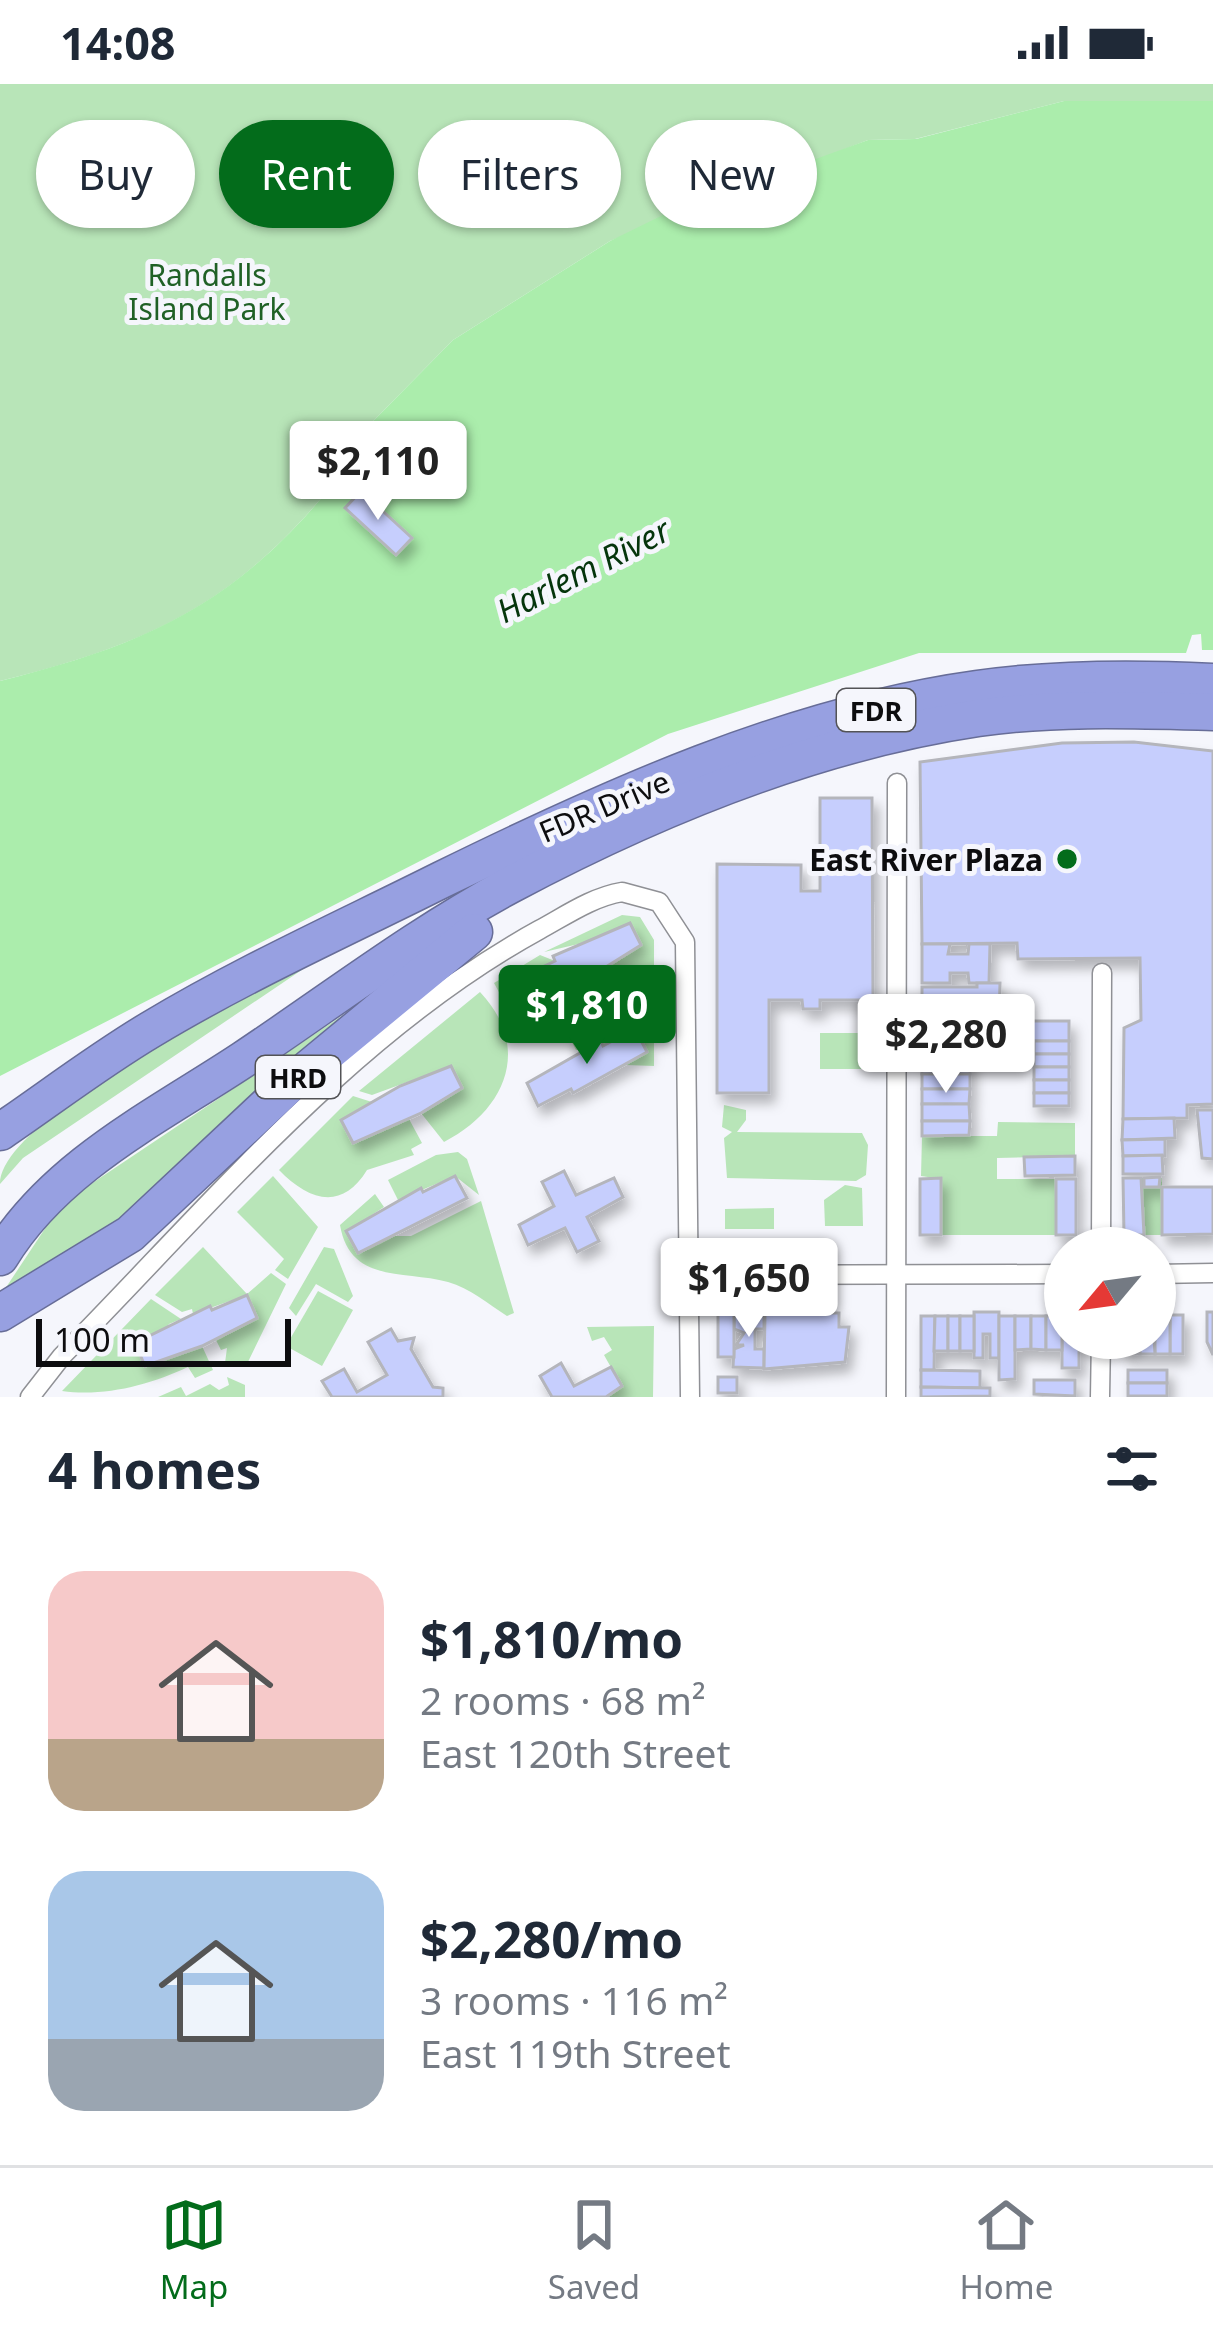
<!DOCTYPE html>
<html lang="en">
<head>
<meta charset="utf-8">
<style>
	:root { --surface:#fff; --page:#f2f2f3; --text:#1f2937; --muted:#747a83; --line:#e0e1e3; --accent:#036c1b }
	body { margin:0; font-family:"Noto Sans",sans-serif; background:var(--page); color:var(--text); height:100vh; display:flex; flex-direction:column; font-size:45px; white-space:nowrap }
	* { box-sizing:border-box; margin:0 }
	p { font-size:39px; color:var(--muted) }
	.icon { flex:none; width:66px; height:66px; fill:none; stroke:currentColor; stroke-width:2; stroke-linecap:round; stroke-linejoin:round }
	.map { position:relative; height:1313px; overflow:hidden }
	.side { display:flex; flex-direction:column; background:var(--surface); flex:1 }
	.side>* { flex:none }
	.top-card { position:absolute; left:36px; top:36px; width:1143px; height:108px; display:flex; gap:24px }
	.needle { width:78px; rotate:241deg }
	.tools { position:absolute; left:1044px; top:1143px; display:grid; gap:24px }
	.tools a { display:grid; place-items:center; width:132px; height:132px; border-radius:50%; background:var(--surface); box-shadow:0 3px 9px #0004; font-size:60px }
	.scale { position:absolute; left:36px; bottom:30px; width:255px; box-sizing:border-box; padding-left:12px; border:6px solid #0d0d0f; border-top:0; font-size:33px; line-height:42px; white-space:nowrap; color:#0d0d0f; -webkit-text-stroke:9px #f5f6fc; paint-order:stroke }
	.price { position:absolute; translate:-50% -102px; padding:0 27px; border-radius:12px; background:#fff; color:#222; font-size:39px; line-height:78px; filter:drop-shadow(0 3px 6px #0008) }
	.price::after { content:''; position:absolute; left:50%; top:72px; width:36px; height:27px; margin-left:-18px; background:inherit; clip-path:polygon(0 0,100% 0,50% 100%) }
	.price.selected { background:var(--accent); color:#fff }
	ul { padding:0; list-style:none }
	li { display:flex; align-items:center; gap:36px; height:300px; padding:0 48px }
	li span { display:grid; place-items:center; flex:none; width:336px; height:240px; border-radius:36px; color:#555 }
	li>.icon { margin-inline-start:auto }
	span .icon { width:144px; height:144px; fill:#fffc; stroke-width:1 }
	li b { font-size:51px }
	h2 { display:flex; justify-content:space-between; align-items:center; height:144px; padding:0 48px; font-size:51px }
	.pill { padding:0 42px; border-radius:54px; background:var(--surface); box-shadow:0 3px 9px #0004; font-size:42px; line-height:108px }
	.pill.selected { background:var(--accent); color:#fff }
	.status { display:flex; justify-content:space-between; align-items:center; height:84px; padding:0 60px; background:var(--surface); direction:ltr }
	.status svg { height:33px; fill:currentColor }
	.tab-bar { display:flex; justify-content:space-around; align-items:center; height:168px; border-top:3px solid var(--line); background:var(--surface); font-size:33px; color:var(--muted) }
	.tab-bar a { display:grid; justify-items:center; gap:6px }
	.tab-bar .selected { color:var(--accent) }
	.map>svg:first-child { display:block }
	.green { fill:#b8e5b8 }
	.water { fill:#abedac }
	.building { fill:#c6cefd; stroke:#b4b5bb; stroke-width:3; filter:url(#shadow) }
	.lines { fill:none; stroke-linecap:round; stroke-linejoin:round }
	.street-casing { stroke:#8f9095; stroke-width:21 }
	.highway-casing { stroke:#676d98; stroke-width:39 }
	.street { stroke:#fff; stroke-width:18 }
	.highway { stroke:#97a0e1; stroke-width:36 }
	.poi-dot { fill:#036c1b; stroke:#f5f6fc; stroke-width:4.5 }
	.labels { text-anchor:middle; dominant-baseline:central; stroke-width:10; stroke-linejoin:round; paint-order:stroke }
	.shield { fill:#f5f6fc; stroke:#535356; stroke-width:3 }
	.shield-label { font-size:27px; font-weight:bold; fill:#0d0d0f }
	.park-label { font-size:30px; fill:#206126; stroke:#f5f6fc }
	.street-label { font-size:30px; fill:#0d0d0f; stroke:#f5f6fc }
	.poi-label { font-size:30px; font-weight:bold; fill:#0d0d0f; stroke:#f5f6fc; text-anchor:end }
	.water-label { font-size:33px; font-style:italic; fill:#05350c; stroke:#f5f6fc }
</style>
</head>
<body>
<div class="status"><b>14:08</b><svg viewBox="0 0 49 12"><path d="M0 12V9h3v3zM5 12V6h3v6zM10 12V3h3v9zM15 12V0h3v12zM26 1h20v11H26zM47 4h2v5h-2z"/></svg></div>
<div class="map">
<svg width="1213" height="1313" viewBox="0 0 1213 1313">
	<defs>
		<filter id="shadow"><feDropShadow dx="5.5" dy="9" stdDeviation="6" flood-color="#0004"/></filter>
	</defs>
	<rect width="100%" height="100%" fill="#f5f6fc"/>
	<g class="green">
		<path d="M0 0H1213V17H1064L915 55 868 56 610 157 453 256 329 382 312 390 324 411C229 524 141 562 0 597Z"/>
		<polygon points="622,831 640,833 654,856 654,916 647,921 614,909 601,886 641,861 630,839 596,856 544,868"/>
		<polygon points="540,871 555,877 521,893 568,903 588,893 599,915 575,930 564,929 561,922 543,931 549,944 525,956 494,899"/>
		<path d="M318 875 23 1074 0 1100C0 1033 258 905 318 875Z"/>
		<path d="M480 908C533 964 505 1027 444 1058L421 1029 461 1004 451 982 372 1011 359 1007Z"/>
		<polygon points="364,917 125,1138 1,1211 50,1137 76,1110"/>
		<polygon points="618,924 641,933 654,949 654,982 626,981 614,987 646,968 635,945 603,962 576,966 567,949 595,934 602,939"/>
		<rect x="820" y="949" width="48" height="36"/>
		<path d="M353 1012 375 1019 342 1036 352 1058 409 1035 422 1059 411 1065 414 1071 367 1086C342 1127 309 1117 279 1086Z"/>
		<polygon points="724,1021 746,1026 746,1036 737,1048 862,1049 868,1061 866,1091 856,1097 727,1094 724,1054 732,1048 722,1043"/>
		<polygon points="998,1038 1075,1039 1075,1072 997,1074 997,1095 1056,1095 1056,1151 941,1151 941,1095 921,1092 922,1052 997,1052"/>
		<polygon points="458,1068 467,1075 479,1111 455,1092 398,1116 388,1096 436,1071"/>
		<polygon points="273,1092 318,1143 288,1195 275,1186 284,1175 237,1128"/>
		<polygon points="1141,1094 1162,1094 1162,1151 1144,1151"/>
		<polygon points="845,1101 862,1104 863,1142 825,1142 824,1116"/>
		<path d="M375 1110 384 1123 347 1147 359 1169 391 1152H411L481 1117 514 1229 507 1232C488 1220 470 1204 448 1198 405 1186 350 1200 340 1141Z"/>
		<polygon points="774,1124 774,1145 725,1145 725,1125"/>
		<polygon points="203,1163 247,1210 271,1189 286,1200 246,1282 225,1279 227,1264 221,1266 216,1256 257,1234 247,1211 193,1230 192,1225 182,1228 155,1211"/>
		<polygon points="324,1163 334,1165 353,1212 348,1218 316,1200 296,1232 289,1224"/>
		<polygon points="318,1207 353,1226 322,1282 286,1262"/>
		<path d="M151 1215 181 1235 169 1240 145 1282 202 1262 213 1286 195 1294 188 1283C150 1301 104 1313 62 1307Z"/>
		<polygon points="654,1242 653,1313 606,1313 621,1301 604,1271 612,1266 604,1253 592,1257 587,1243"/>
		<polygon points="227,1293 245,1301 245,1313 158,1313 181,1303 186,1312 210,1300 219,1306 229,1301"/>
	</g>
	<path class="water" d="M1064 17H1213V566H1202L1201 550 1192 551 1186 569H919L668 650 0 992V597C140 562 229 524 324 411L311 390 329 382 453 256 610 157 667 129 868 56 916 55Z"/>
	<g class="building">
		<polygon points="361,407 412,454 396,471 345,424"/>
		<polygon points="1062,659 1134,658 1213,667 1213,1020 1187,1021 1187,1034 1123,1035 1124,944 1141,936 1140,874 1018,875 1017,859 922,860 920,678"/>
		<polygon points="820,714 872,714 873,916 820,916 820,925 803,925 802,916 769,916 769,1009 717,1009 717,780 801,781 801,807 820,807"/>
		<polygon points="630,839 641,861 601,886 532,916 521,893 555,877 553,872"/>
		<polygon points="922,860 950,860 948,870 968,870 969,860 990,860 989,899 969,899 968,889 950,889 950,899 922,899"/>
		<polygon points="977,899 1000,899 999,937 922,937 922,903 977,903"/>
		<polygon points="922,937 999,937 999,957 922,956"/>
		<rect x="999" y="937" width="70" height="20"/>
		<polygon points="635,945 647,968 573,1009 571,1005 538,1022 527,999 601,957 603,962"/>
		<rect x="1034" y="957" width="35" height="13"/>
		<rect x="1034" y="970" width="35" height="13"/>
		<rect x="922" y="974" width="48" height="16"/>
		<polygon points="451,982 462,1004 421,1029 353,1059 341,1036 400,1002"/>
		<rect x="1034" y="983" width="35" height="13"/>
		<rect x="922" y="990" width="48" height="15"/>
		<rect x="1034" y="996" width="35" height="13"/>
		<polygon points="922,1005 970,1005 969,1020 922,1020"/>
		<rect x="1034" y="1009" width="35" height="13"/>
		<polygon points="922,1020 969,1020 970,1037 922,1037"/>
		<polygon points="1197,1026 1213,1026 1213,1075 1202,1074"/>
		<polygon points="1174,1034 1175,1054 1122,1056 1123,1035"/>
		<polygon points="922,1037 970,1037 969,1051 922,1052"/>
		<polygon points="1165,1055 1165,1072 1123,1072 1122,1056"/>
		<polygon points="1162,1071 1163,1090 1123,1090 1123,1072"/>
		<polygon points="1075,1072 1075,1091 1025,1092 1024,1073"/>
		<polygon points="564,1087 576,1111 614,1094 623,1113 587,1133 599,1157 577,1168 565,1144 528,1161 519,1141 554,1122 542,1098"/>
		<polygon points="455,1092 467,1114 358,1169 346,1147 421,1104 423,1108"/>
		<polygon points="1160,1093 1159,1103 1144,1103 1144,1094"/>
		<polygon points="941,1094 941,1151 920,1151 920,1095"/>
		<polygon points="1123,1094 1141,1094 1144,1151 1124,1151"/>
		<rect x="1056" y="1095" width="20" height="56"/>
		<polygon points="1162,1103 1213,1103 1213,1150 1162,1151"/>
		<polygon points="247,1211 257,1234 202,1262 145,1282 135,1259 210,1222 212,1226"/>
		<polygon points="734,1227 764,1227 764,1245 755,1245 755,1265 764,1265 764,1284 733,1283 734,1265 744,1261 736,1261 744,1249 734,1245"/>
		<polygon points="974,1228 999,1228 999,1274 990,1274 990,1250 983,1250 983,1274 974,1274"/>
		<polygon points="1207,1228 1213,1228 1213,1271 1207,1258"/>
		<rect x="718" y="1229" width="16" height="44"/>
		<polygon points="765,1229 839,1229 839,1243 849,1243 845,1278 764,1285"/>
		<polygon points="1062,1229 1065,1254 1079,1254 1079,1284 1062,1284"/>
		<rect x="1170" y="1231" width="13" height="39"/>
		<polygon points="1170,1231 1170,1270 1155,1270 1155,1232"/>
		<polygon points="921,1232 935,1232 934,1286 921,1286"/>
		<polygon points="935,1232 948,1232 948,1267 934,1267"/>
		<rect x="948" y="1232" width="12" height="35"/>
		<rect x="960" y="1232" width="14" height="35"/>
		<polygon points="999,1232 1015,1232 1015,1295 999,1296"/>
		<polygon points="1015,1232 1031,1232 1031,1265 1015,1266"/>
		<polygon points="1031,1232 1046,1232 1046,1266 1031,1265"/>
		<rect x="1046" y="1232" width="16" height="34"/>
		<polygon points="391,1245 398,1257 414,1254 411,1265 433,1303 443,1304 443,1313 332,1313 322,1297 344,1285 357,1308 387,1291 368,1258"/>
		<rect x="1123" y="1254" width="17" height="16"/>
		<polygon points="1140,1254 1154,1254 1155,1270 1140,1270"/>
		<polygon points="561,1279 574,1302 611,1283 622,1302 606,1313 552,1313 540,1292"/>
		<polygon points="921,1286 980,1287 980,1304 921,1303"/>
		<rect x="1128" y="1286" width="39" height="13"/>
		<rect x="718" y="1293" width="19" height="16"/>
		<polygon points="1034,1296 1075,1296 1075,1312 1034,1310"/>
		<rect x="1128" y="1299" width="39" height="13"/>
		<polygon points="921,1303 990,1304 990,1312 921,1313"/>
	</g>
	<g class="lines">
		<defs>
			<g id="street">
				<polyline points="1101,1164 1102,889"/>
				<polyline points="1155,1190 1213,1189"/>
				<polyline points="689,1191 1065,1190"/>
				<path d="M30 1313 62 1272C210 1122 353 948 539 846 565 832 592 813 622 808L659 818 685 858 690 1313"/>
				<polyline points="896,1313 897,699"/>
				<polyline points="1100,1313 1101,1254"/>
			</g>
			<g id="highway">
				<path d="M0 1048C50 1014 98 977 150 946 243 890 343 845 441 796 608 714 790 631 977 605 1055 594 1135 594 1213 598"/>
				<path d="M0 1173C55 1082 158 1032 244 975 331 917 417 851 510 801 653 725 816 658 978 634 1055 623 1135 626 1213 628"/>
				<polyline points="0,1229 130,1150 291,999 474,848"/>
			</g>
		</defs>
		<use href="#street" class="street-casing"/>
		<use href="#highway" class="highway-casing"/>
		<use href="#street" class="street"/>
		<use href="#highway" class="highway"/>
	</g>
	<circle class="poi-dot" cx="1067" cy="775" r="12"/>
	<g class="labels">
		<g class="shield">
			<rect x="837" y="605" width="78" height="42" rx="9"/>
			<rect x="256" y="972" width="84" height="42" rx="9"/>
		</g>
		<g class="shield-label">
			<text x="876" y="626">FDR</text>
			<text x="298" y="993">HRD</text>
		</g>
		<g class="park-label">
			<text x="207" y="190">Randalls<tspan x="207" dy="34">Island Park</tspan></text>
		</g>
		<g class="street-label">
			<text transform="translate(604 722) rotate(-23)">FDR Drive</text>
		</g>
		<g class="poi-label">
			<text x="1043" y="775">East River Plaza</text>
		</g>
		<g class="water-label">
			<text transform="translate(583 486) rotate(-27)">Harlem River</text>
		</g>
	</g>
</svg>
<div class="tools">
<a><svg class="needle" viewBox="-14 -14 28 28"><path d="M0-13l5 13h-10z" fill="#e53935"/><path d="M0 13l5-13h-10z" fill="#747a83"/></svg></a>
</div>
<div class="scale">100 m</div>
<b class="price" style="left:378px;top:439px">$2,110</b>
<b class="price selected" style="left:587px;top:983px">$1,810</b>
<b class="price" style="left:946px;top:1012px">$2,280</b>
<b class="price" style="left:749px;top:1256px">$1,650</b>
<div class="top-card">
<a class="pill">Buy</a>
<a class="pill selected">Rent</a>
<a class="pill">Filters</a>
<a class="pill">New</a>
</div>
</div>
<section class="side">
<h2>4 homes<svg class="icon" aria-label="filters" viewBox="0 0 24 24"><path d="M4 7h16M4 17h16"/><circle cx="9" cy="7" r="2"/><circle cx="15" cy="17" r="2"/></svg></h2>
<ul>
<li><span style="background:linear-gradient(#f6c9c9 70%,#b9a48a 0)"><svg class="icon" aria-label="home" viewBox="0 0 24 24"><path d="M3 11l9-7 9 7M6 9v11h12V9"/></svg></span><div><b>$1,810/mo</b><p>2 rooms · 68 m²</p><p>East 120th Street</p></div></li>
<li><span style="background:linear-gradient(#a9c7e8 70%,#9aa5b1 0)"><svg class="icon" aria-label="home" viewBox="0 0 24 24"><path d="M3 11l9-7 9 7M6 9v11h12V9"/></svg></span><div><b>$2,280/mo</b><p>3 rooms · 116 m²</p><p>East 119th Street</p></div></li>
</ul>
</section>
<nav class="tab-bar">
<a class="selected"><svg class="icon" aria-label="map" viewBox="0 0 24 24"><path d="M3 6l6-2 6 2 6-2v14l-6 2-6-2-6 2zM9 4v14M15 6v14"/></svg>Map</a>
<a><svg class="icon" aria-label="saved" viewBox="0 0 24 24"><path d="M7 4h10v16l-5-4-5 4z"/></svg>Saved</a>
<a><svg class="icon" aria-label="home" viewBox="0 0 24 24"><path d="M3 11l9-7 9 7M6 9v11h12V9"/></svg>Home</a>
</nav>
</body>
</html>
